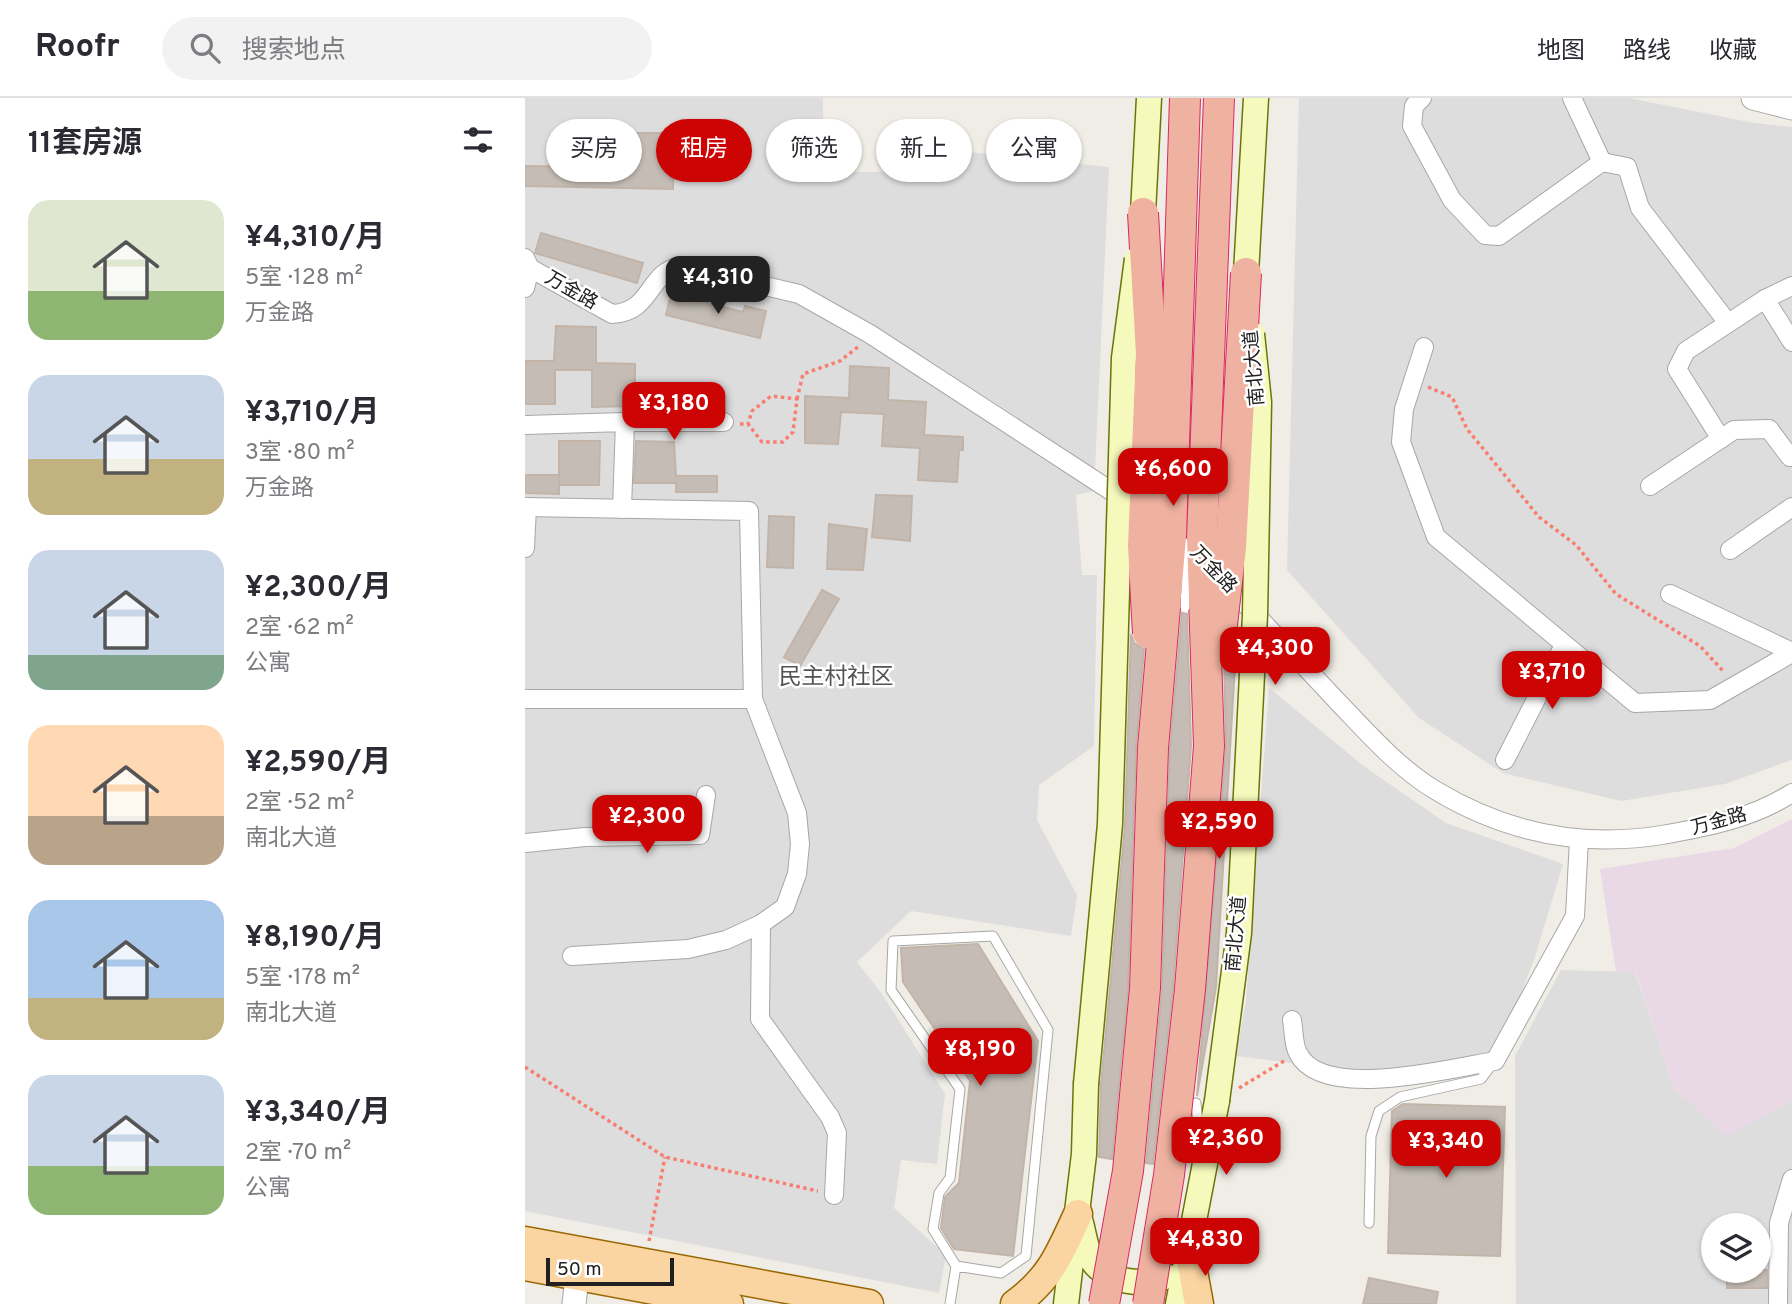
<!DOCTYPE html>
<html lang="zh">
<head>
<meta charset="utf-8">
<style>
	:root { --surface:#fff; --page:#f2f2f3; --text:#2b2b33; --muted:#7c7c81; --line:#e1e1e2; --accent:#cc0403 }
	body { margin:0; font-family:Overpass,"Noto Sans SC",sans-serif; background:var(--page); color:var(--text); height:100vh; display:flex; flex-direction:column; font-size:26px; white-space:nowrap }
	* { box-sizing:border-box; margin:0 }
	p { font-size:23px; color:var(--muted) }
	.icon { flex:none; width:38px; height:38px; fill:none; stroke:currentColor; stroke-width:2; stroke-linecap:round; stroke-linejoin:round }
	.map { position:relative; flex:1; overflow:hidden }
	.details { display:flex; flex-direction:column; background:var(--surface); width:525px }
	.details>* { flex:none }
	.top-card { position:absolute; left:21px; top:21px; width:665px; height:63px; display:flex; gap:14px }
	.fabs { position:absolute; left:1176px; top:1115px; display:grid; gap:14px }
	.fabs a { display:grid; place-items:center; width:70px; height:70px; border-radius:50%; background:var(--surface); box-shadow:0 2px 5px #0004; font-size:35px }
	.scale { position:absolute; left:21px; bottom:18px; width:128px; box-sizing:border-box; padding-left:7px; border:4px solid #202020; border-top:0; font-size:19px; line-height:24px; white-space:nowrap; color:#202020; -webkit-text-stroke:5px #fff; paint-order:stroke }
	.price { position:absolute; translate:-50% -60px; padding:0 16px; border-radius:14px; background:var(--accent); color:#fff; font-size:23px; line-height:46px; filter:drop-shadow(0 2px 4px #0008) }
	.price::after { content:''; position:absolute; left:50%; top:42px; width:21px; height:16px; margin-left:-10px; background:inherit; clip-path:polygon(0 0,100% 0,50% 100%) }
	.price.on { background:#222; color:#fff }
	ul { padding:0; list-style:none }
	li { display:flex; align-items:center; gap:21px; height:175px; padding:0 28px }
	li span { display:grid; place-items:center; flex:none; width:196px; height:140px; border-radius:21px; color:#555 }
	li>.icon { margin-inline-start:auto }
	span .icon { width:84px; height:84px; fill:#fffc; stroke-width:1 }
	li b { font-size:30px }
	h2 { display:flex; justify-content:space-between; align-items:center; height:84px; padding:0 28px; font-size:30px }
	.chip { padding:0 24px; border-radius:32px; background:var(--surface); box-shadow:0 2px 5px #0004; font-size:24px; line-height:63px }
	.chip.on { background:var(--accent); color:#fff }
	header { display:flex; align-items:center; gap:42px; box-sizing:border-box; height:98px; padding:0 35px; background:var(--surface); border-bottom:2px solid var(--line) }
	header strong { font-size:33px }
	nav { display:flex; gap:38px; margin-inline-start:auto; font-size:24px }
	.search { width:490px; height:63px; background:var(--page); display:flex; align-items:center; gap:18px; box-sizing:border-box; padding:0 24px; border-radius:38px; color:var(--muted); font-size:26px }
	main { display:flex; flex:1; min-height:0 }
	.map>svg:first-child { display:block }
	.residential { fill:#dedddd; fill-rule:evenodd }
	.industrial { fill:#e9d8e6 }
	.building { fill:#c5bdb5; stroke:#c2b4a9; stroke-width:2 }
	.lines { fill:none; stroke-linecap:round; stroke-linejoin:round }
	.service-casing { stroke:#a7a7a7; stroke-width:11 }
	.minor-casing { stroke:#a7a7a7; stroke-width:20 }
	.tertiary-casing { stroke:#a7a7a7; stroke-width:25 }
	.secondary-casing { stroke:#6a7607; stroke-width:27 }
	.primary-casing { stroke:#996802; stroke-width:31 }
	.path { stroke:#f87e6f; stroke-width:3.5; stroke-dasharray:3.5 3.5; stroke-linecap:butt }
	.service { stroke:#fff; stroke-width:9 }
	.minor { stroke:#fff; stroke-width:18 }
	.tertiary { stroke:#fff; stroke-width:23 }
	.secondary { stroke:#f5f9bb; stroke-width:24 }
	.primary { stroke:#fad4a1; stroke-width:28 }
	.service-bridge-casing { stroke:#a7a7a7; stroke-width:11; stroke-linecap:butt }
	.secondary-bridge-casing { stroke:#6a7607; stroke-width:27; stroke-linecap:butt }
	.trunk-bridge-casing { stroke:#d82964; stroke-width:32; stroke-linecap:butt }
	.service-bridge { stroke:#fff; stroke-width:9 }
	.secondary-bridge { stroke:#f5f9bb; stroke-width:24 }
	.trunk-bridge { stroke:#f0b2a0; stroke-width:30 }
	.labels { text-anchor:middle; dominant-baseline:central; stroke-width:5; stroke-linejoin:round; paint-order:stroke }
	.street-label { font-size:19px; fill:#202020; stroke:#fff }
	.quarter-label { font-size:23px; fill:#535353; stroke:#fff }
</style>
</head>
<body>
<header>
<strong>Roofr</strong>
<div class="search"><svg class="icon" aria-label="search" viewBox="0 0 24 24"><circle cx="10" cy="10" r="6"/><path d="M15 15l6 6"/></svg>搜索地点</div>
<nav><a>地图</a><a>路线</a><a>收藏</a></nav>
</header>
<main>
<section class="details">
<h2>11套房源<svg class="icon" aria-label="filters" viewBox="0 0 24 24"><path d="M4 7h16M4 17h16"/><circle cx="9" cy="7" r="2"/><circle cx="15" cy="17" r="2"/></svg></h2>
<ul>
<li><span style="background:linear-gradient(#dfe7d0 65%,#8fb573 0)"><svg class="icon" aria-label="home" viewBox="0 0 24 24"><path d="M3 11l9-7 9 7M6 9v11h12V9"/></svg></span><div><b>¥4,310/月</b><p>5室 · 128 m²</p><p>万金路</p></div></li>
<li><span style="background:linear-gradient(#c9d6e8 60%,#c2b280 0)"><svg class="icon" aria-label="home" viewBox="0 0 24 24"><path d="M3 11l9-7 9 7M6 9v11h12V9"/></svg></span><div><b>¥3,710/月</b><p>3室 · 80 m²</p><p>万金路</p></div></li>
<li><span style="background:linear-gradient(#c9d6e8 75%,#7fa58c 0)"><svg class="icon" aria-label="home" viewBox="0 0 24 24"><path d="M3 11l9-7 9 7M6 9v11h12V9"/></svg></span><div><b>¥2,300/月</b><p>2室 · 62 m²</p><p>公寓</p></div></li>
<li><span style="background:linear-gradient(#ffd9b3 65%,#b9a48a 0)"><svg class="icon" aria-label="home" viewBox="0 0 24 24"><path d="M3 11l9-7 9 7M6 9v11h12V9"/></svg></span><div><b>¥2,590/月</b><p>2室 · 52 m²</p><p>南北大道</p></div></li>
<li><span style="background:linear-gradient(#a9c7e8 70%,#c2b280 0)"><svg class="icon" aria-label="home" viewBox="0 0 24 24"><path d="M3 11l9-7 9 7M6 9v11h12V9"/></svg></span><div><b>¥8,190/月</b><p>5室 · 178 m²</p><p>南北大道</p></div></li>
<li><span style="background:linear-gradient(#c9d6e8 65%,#8fb573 0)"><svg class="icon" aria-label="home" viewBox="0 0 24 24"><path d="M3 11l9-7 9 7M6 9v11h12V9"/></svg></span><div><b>¥3,340/月</b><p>2室 · 70 m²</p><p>公寓</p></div></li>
</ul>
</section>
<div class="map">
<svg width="1267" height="1206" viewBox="0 0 1267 1206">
	<rect width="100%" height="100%" fill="#f0ede6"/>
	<g class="residential">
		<polygon points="0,0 298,0 298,74 410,74 424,52 584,69 569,393 551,397 557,477 572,477 569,648 514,687 512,722 552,797 546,838 386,813 332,864 357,896 420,996 412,1066 376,1062 369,1110 421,1157 414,1195 0,1113"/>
		<polygon points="774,0 1104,0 1229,25 1267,29 1267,662 1200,686 1096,703 978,675 894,620 762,472"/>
		<polygon points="744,590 840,669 921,725 1038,766 1009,862 971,958 848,975 711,958 721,903"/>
		<path d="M1036 872 1110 874 1149 991 1202 1037 1267 1002V1206H991L990 958ZM1188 1127H1234V1172H1188Z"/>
	</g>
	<polygon class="industrial" points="1267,721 1267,1002 1202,1038 1149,991 1111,875 1091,874 1075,771 1209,750"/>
	<g class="building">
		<polygon points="109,35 149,35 148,91 0,88 0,68 74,69 74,66 85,66 85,59 109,60"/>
		<polygon points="16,135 118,165 112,185 10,155"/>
		<polygon points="146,196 218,214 220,208 241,213 235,240 141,217"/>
		<polygon points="31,228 71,229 71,265 110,266 110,308 67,309 67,272 30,272 30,306 0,306 0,263 29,263"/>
		<polygon points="325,268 364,270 363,302 401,304 399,337 438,339 438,352 434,352 432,384 393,382 395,350 357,348 359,316 316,314 313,346 280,345 280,298 324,300"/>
		<polygon points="34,343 75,343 74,387 34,387"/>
		<polygon points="111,343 149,344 151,378 192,378 192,394 151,394 151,385 109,385"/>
		<polygon points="0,377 34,377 34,396 0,395"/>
		<polygon points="351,397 387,398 385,443 347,439"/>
		<polygon points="244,418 269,419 268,470 242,469"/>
		<polygon points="304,426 342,431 338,472 302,471"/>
		<polygon points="297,492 314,501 275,568 259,559"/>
		<polygon points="657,515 662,516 666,648 648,889 628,1066 621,1065 637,892 645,651"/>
		<polygon points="606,536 609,545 619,551 611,649 603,889 587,1061 574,1059 576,987 600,727"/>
		<polygon points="711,550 691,889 672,998 701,649 699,561"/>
		<polygon points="453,846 513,943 488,1158 429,1151 416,1130 420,1099 434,1085 445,983 378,884 376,850"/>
		<polygon points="878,1006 980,1009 975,1158 863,1155 867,1013"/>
		<rect x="1202" y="1172" width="40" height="18"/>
		<polygon points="844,1180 913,1194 911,1206 838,1206"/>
	</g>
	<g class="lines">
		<defs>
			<g id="service">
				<polyline points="671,1005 675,1044"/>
				<polyline points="844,1125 846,1038 854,1013 875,999 956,981 969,964"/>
				<polyline points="425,1206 431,1168 408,1131 414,1095 425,1080 435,991 366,892 368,843 468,838 523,932 501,1158 476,1175 431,1168"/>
			</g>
			<g id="minor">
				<polyline points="897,0 889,8 887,28 927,102 960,137 974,138 1077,64 1102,69 1115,110 1203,225"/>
				<polyline points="1047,0 1077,64"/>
				<path d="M0 160 5 170 87 216C128 214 122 174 156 168L274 196 345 236 600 402"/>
				<polyline points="0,190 5,170"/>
				<polyline points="1240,201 1267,244"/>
				<polyline points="899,249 879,311 876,344 911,439 1110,605 1185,602 1267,555"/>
				<polyline points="100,324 199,324"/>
				<polyline points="0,327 100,324 97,411"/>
				<polyline points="1196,341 1152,271 1161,253 1240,201 1267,188"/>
				<polyline points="1125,388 1209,332 1244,331 1265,359"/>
				<polyline points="0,409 224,413 228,601 272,715 275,746 272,776 260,809 236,826 201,842 163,851 47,858"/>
				<polyline points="0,450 2,409"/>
				<polyline points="1205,452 1267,409"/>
				<path d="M699 484C737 523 775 563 812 603 842 634 872 669 910 692 981 735 1056 750 1137 737 1183 729 1228 720 1267 695"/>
				<polyline points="1145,496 1267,554"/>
				<polyline points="0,601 228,601"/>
				<polyline points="980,662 1039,547"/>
				<polyline points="0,745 60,739 175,737 181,697"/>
				<polyline points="236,826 235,921 305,1019 312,1035 309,1097"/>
				<path d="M767 922C769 932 768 946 773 955 796 1004 927 970 970 963L1050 818 1054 741"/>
				<polyline points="1253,1206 1254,1125 1267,1081"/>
			</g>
			<g id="tertiary">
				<polyline points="1228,0 1267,10"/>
				<polyline points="49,1206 54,1161"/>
			</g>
			<g id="secondary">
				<polyline points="618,115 624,0"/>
				<polyline points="721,175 731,0"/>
				<path d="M556 1125C559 1136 561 1152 567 1162 580 1184 622 1190 641 1178"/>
				<polyline points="541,1206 559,1056 561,986"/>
				<polyline points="653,1206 692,1003"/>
			</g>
			<g id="primary">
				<polyline points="0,1143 344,1206"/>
				<polyline points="663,1146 674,1206"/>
				<polyline points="0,1168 204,1206"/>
				<path d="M490 1206C526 1180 535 1155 553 1116"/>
			</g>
		</defs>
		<use href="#service" class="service-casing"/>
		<use href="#minor" class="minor-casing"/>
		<use href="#tertiary" class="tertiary-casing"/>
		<use href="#secondary" class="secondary-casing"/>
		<use href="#primary" class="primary-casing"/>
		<g class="path">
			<polyline points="903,289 927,299 942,331 1014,419 1051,447 1091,496 1175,548 1199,574"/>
			<polyline points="272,301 278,276 315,263 334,248"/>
			<polyline points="215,326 223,326 237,344 258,344 268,334 272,301 246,298 227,313 223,326"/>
			<polyline points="0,969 140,1059 293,1093"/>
			<polyline points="714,990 759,963"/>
			<polyline points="124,1143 140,1059"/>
		</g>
		<use href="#service" class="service"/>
		<use href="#minor" class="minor"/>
		<use href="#tertiary" class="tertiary"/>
		<use href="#secondary" class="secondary"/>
		<use href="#primary" class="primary"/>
		<defs>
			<polyline id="service-bridge" points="660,509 663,445"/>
			<g id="secondary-bridge">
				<polyline points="561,986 585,726 599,260 612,161"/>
				<polyline points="692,1003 714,835 730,517 734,304 727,236"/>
			</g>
			<g id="trunk-bridge">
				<polyline points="618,115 626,256 618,448 623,535"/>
				<polyline points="695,544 706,449 721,175"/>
				<polyline points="579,1206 603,1073 620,890 628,650 646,439 660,0"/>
				<polyline points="623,1206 644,1077 665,891 684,648 677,440 694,0"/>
			</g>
		</defs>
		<use href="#service-bridge" class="service-bridge-casing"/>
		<use href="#secondary-bridge" class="secondary-bridge-casing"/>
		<use href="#trunk-bridge" class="trunk-bridge-casing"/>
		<use href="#service-bridge" class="service-bridge"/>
		<use href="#secondary-bridge" class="secondary-bridge"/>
		<use href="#trunk-bridge" class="trunk-bridge"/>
	</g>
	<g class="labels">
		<g class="street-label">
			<text transform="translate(46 193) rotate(30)">万金路</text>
			<text transform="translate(730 270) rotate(-95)">南北大道</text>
			<text transform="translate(688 472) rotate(46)">万金路</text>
			<text transform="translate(1194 724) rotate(-15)">万金路</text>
			<text transform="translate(712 836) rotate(-85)">南北大道</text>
		</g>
		<g class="quarter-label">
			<text x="311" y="580">民主村社区</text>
		</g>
	</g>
</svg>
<div class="fabs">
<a><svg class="icon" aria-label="layers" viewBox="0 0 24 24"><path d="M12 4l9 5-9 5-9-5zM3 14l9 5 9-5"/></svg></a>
</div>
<div class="scale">50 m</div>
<b class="price on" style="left:193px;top:218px">¥4,310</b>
<b class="price" style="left:149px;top:344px">¥3,180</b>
<b class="price" style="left:648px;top:410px">¥6,600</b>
<b class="price" style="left:750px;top:589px">¥4,300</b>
<b class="price" style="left:1027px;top:613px">¥3,710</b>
<b class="price" style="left:122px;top:757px">¥2,300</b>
<b class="price" style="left:694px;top:763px">¥2,590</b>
<b class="price" style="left:455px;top:990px">¥8,190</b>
<b class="price" style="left:701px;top:1079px">¥2,360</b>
<b class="price" style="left:921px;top:1082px">¥3,340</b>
<b class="price" style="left:680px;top:1180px">¥4,830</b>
<div class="top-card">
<a class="chip">买房</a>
<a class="chip on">租房</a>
<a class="chip">筛选</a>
<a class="chip">新上</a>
<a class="chip">公寓</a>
</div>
</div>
</main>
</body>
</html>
